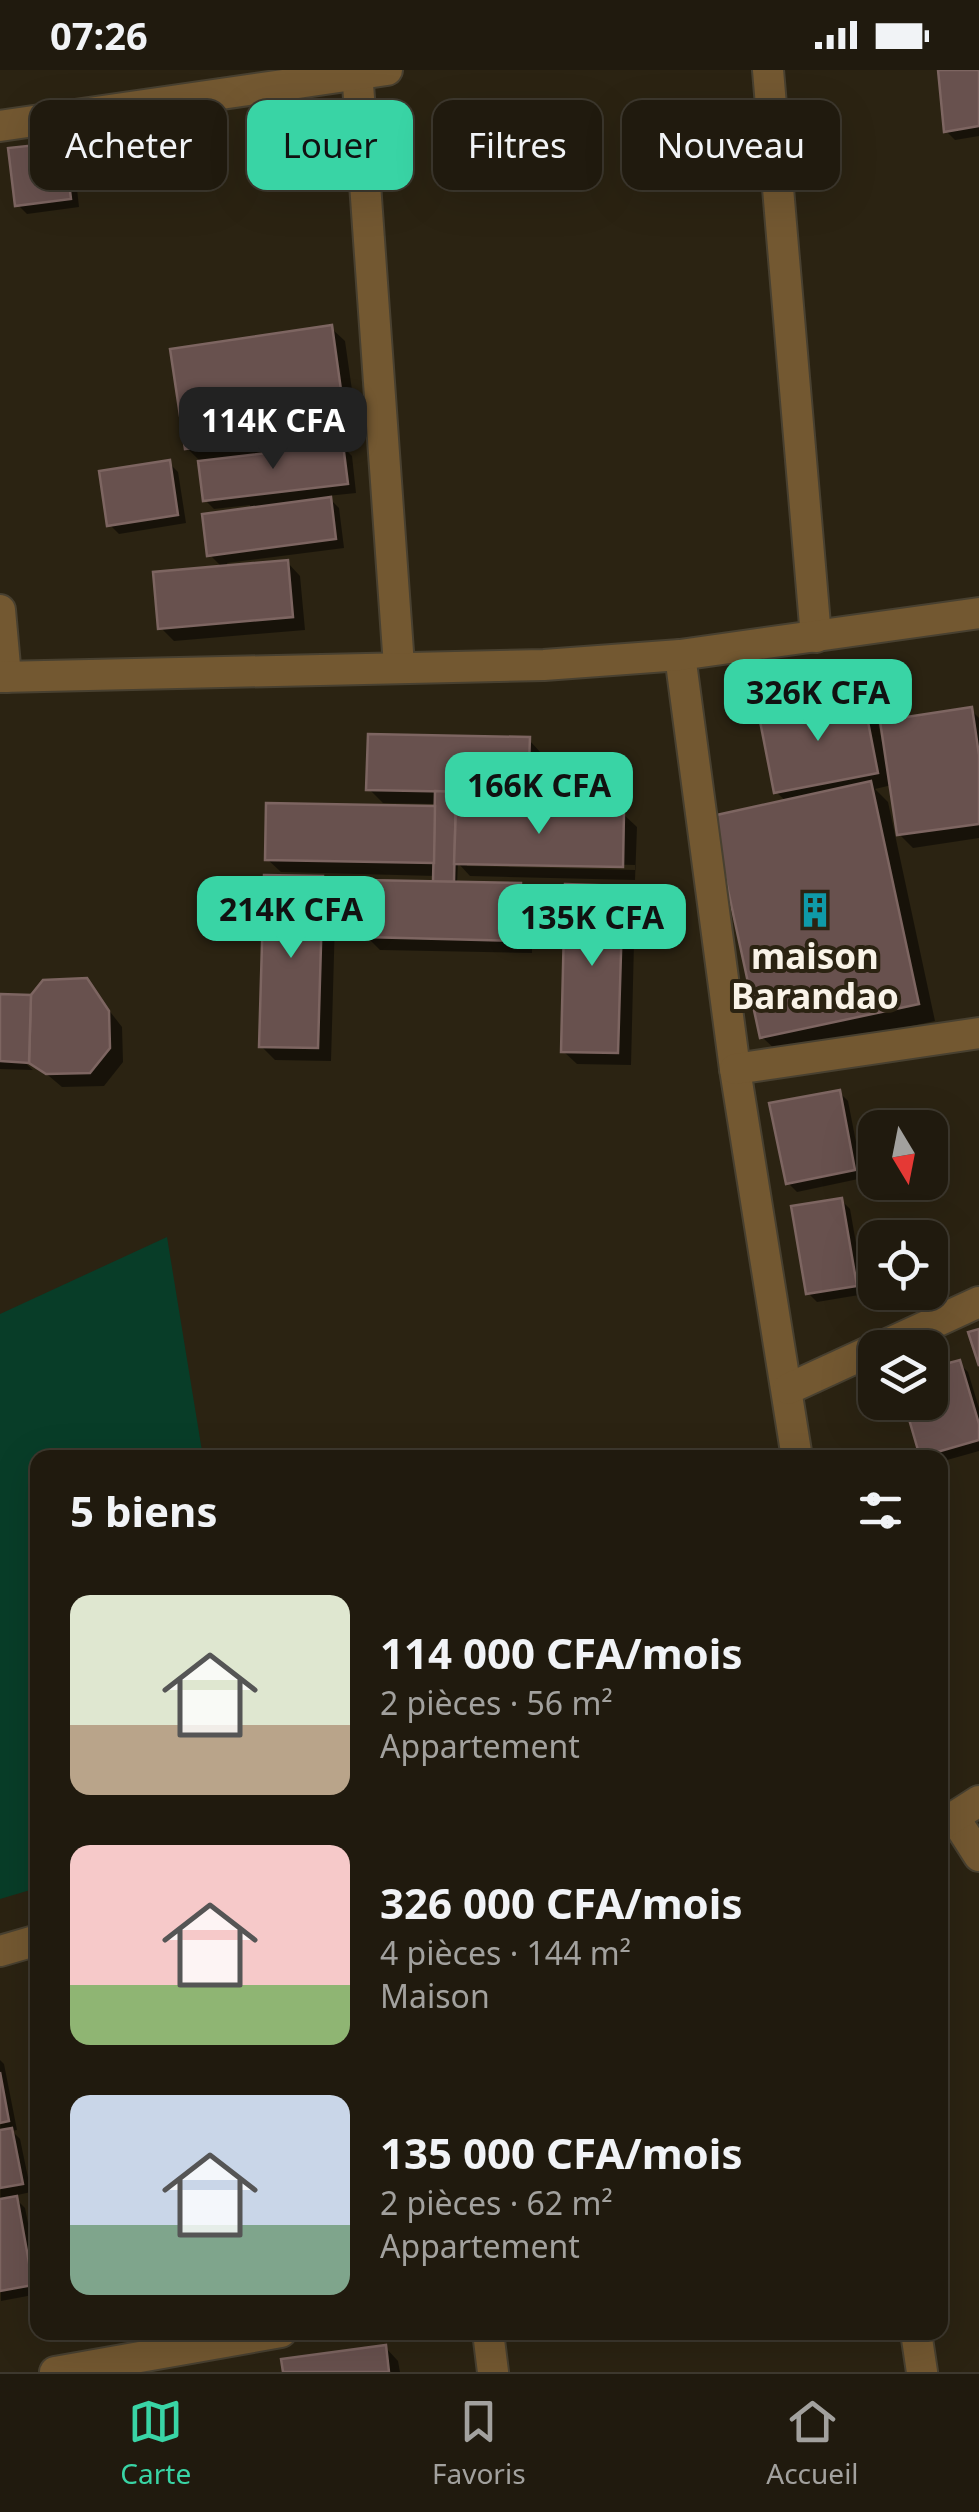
<!DOCTYPE html>
<html lang="fr">
<head>
<meta charset="utf-8">
<style>
	:root { --surface:#201a0e; --page:#2d271c; --text:#f1f3f6; --muted:#a2a19e; --line:#3d382e; --accent:#39d4a5 }
	body { margin:0; font-family:"Noto Sans",sans-serif; background:var(--page); color:var(--text); height:100vh; display:flex; flex-direction:column; font-size:38px; white-space:nowrap }
	* { box-sizing:border-box; margin:0 }
	p { font-size:32px; color:var(--muted) }
	.icon { flex:none; width:55px; height:55px; fill:none; stroke:currentColor; stroke-width:2; stroke-linecap:round; stroke-linejoin:round }
	.map { position:relative; flex:1; overflow:hidden }
	.details { position:absolute; left:30px; top:1380px; width:918px; height:890px; display:flex; flex-direction:column; background:var(--surface); border-radius:20px; box-shadow:0 10px 40px #0002,0 0 0 2px var(--line) }
	.details>* { flex:none }
	.guide { position:absolute; left:30px; top:30px; width:920px; height:90px; display:flex; gap:20px }
	.needle { width:65px; rotate:170deg }
	.tools { position:absolute; left:858px; top:1040px; display:grid; gap:20px }
	.tools a { display:grid; place-items:center; width:90px; height:90px; border-radius:20px; background:var(--surface); box-shadow:0 10px 40px #0002,0 0 0 2px var(--line); font-size:50px }
	.price { position:absolute; translate:-50% -85px; padding:0 22px; border-radius:20px; background:var(--accent); color:#111; font-size:32px; line-height:65px; filter:drop-shadow(0 2px 5px #0008) }
	.price::after { content:''; position:absolute; left:50%; top:60px; width:30px; height:22px; margin-left:-15px; background:inherit; clip-path:polygon(0 0,100% 0,50% 100%) }
	.price.on { background:#222; color:#fff }
	ul { padding:0; list-style:none }
	li { display:flex; align-items:center; gap:30px; height:250px; padding:0 40px }
	li span { display:grid; place-items:center; flex:none; width:280px; height:200px; border-radius:20px; color:#555 }
	li>.icon { margin-inline-start:auto }
	span .icon { width:120px; height:120px; fill:#fffc; stroke-width:1 }
	li b { font-size:42px }
	h2 { display:flex; justify-content:space-between; align-items:center; height:120px; padding:0 40px; font-size:42px }
	.chip { padding:0 35px; border-radius:20px; background:var(--surface); box-shadow:0 10px 40px #0002,0 0 0 2px var(--line); font-size:35px; line-height:90px }
	.chip.on { background:var(--accent); color:#111 }
	.status { display:flex; justify-content:space-between; align-items:center; height:70px; padding:0 50px; background:var(--surface); direction:ltr }
	.status svg { height:28px; fill:currentColor }
	.dock { display:flex; justify-content:space-around; align-items:center; height:140px; border-top:2px solid var(--line); background:var(--surface); font-size:28px; color:var(--muted) }
	.dock a { display:grid; justify-items:center; gap:5px }
	.dock .on { color:var(--accent) }
	.map>svg:first-child { display:block }
	.green { fill:#083d28 }
	.shadow { fill:#0007; fill-rule:evenodd }
	.building { fill:#68514e; stroke:#7d6561; stroke-width:2.5 }
	.lines { fill:none; stroke-linecap:round; stroke-linejoin:round }
	.minor-casing { stroke:#484030; stroke-width:34 }
	.minor { stroke:#735831; stroke-width:30 }
	.labels { text-anchor:middle; dominant-baseline:central; stroke-width:8; stroke-linejoin:round; paint-order:stroke }
	.poi-label { font-size:35px; font-weight:bold; fill:#f9f3e8; stroke:#2b2312 }
</style>
</head>
<body>
<div class="status"><b>07:26</b><svg viewBox="0 0 49 12"><path d="M0 12V9h3v3zM5 12V6h3v6zM10 12V3h3v9zM15 12V0h3v12zM26 1h20v11H26zM47 4h2v5h-2z"/></svg></div>
<div class="map">
<svg width="979" height="2302" viewBox="0 0 979 2302">
	<rect width="100%" height="100%" fill="#2b2312"/>
	<polygon class="green" points="167,1167 203,1387 38,1388 37,1818 0,1829 0,1244"/>
	<g class="shadow">
		<polygon points="940,0 979,0 979,66 955,70 946,61"/>
		<polygon points="64,74 73,83 79,137 27,144 18,135"/>
		<polygon points="331,258 345,271 359,369 326,374 326,378 342,376 352,386 356,423 327,426 339,438 344,478 227,493 228,498 287,492 300,506 305,560 174,571 160,557 223,498 210,485 250,440 250,435 214,439 205,430 201,392 187,378"/>
		<polygon points="169,393 178,402 186,453 119,464 110,455"/>
		<polygon points="862,628 876,642 882,672 971,640 979,648 979,768 913,778 899,764 892,715 875,719 888,732 935,951 780,984 762,967 787,732 776,722"/>
		<path d="M529 670 542 684 541 736 459 734V740L623 744 637 757 635 810 470 806 458 793 457 814 520 815 533 829V834L562 835V855L532 854V883L380 880 366 866 367 850H335L331 991 275 990 261 976 322 808 336 822 335 830H364L435 814 436 806 281 802 267 789 434 739 437 734 383 733 369 719ZM467 791 635 795V800L467 796Z"/>
		<polygon points="622,818 635,832 631,995 577,994 563,981"/>
		<polygon points="86,911 122,957 123,992 104,1016 62,1017 30,990 22,990 33,1000 0,999 0,926 32,927"/>
		<polygon points="839,1022 848,1031 863,1108 797,1122 788,1113"/>
		<polygon points="841,1130 850,1139 865,1224 817,1232 808,1223"/>
		<polygon points="959,1293 968,1302 979,1338 979,1381 940,1392 940,1388 923,1385 930,1332 930,1301"/>
		<polygon points="0,1990 4,1994 17,2060 12,2061 20,2069 31,2122 13,2126 25,2138 38,2204 38,2224 1,2231"/>
		<polygon points="385,2277 398,2291 400,2302 285,2302"/>
	</g>
	<g class="building">
		<polygon points="938,0 979,0 979,56 944,62"/>
		<polygon points="64,72 71,129 15,136 8,78"/>
		<polygon points="332,255 346,356 185,379 170,279"/>
		<polygon points="343,374 348,414 203,431 198,391"/>
		<polygon points="170,390 178,445 107,456 99,401"/>
		<polygon points="331,427 336,469 207,486 202,444"/>
		<polygon points="288,490 293,547 158,559 153,502"/>
		<polygon points="863,626 878,703 774,723 759,646"/>
		<polygon points="972,637 979,685 979,754 897,765 880,651"/>
		<polygon points="368,664 530,667 528,723 366,720"/>
		<polygon points="871,711 919,934 760,968 712,746"/>
		<polygon points="435,721 456,722 454,812 433,812"/>
		<polygon points="266,733 435,736 434,793 265,790"/>
		<polygon points="456,737 624,741 623,797 454,794"/>
		<polygon points="264,805 323,806 318,978 259,977"/>
		<polygon points="365,810 521,813 519,871 364,867"/>
		<polygon points="565,814 623,816 618,983 561,982"/>
		<polygon points="322,827 365,828 364,847 322,847"/>
		<polygon points="520,831 565,833 564,852 519,851"/>
		<polygon points="87,908 109,941 110,978 90,1003 46,1004 29,993 31,925 43,910"/>
		<polygon points="0,924 31,925 29,993 0,991"/>
		<polygon points="840,1020 855,1100 786,1114 769,1033"/>
		<polygon points="842,1128 857,1216 806,1224 791,1136"/>
		<polygon points="979,1259 979,1296 968,1262"/>
		<polygon points="960,1290 979,1354 979,1370 920,1387 904,1332 930,1332 930,1298"/>
		<polygon points="0,2002 9,2051 0,2053"/>
		<polygon points="12,2058 23,2114 0,2118 0,2060"/>
		<polygon points="17,2126 33,2215 0,2221 0,2129"/>
		<polygon points="386,2275 389,2302 283,2302 281,2289"/>
	</g>
	<g class="lines">
		<defs>
			<g id="minor">
				<polyline points="357,0 399,596"/>
				<polyline points="768,0 816,567"/>
				<polyline points="0,56 387,0"/>
				<polyline points="0,540 6,607"/>
				<polyline points="680,585 735,999 797,1388"/>
				<polyline points="0,607 544,595 680,585 979,543"/>
				<polyline points="735,999 979,963"/>
				<polyline points="879,1278 979,1232"/>
				<polyline points="788,1319 875,1279"/>
				<polyline points="954,1747 979,1786"/>
				<polyline points="940,1756 979,1731"/>
				<polyline points="0,1881 38,1870"/>
				<polyline points="488,2262 493,2302"/>
				<polyline points="916,2262 922,2302"/>
				<polyline points="55,2302 281,2262"/>
			</g>
		</defs>
		<use href="#minor" class="minor-casing"/>
		<use href="#minor" class="minor"/>
	</g>
	<defs>
		<symbol id="building-bare" viewBox="-9 -9 18 18"><path d="M-4-6H4V6H1V3H-1V6H-4ZM-2.5-4.3h1.7v1.8h-1.7ZM.8-4.3h1.7v1.8H.8ZM-2.5-1h1.7V.8h-1.7ZM.8-1h1.7V.8H.8Z" fill="#0f9aa8" stroke="#2b2312" stroke-width="2.5" paint-order="stroke"/></symbol>
	</defs>
	<g fill-rule="evenodd">
		<use href="#building-bare" x="790" y="815" width="50" height="50"/>
	</g>
	<g class="labels">
		<g class="poi-label">
			<text x="815" y="885">maison<tspan x="815" dy="40">Barandao</tspan></text>
		</g>
	</g>
</svg>
<div class="tools">
<a><svg class="needle" viewBox="-14 -14 28 28"><path d="M0-13l5 13h-10z" fill="#e53935"/><path d="M0 13l5-13h-10z" fill="#a2a19e"/></svg></a>
<a><svg class="icon" aria-label="locate" viewBox="0 0 24 24"><circle cx="12" cy="12" r="6"/><path d="M12 2v4M12 18v4M2 12h4M18 12h4"/></svg></a>
<a><svg class="icon" aria-label="layers" viewBox="0 0 24 24"><path d="M12 4l9 5-9 5-9-5zM3 14l9 5 9-5"/></svg></a>
</div>
<b class="price on" style="left:273px;top:402px">114K CFA</b>
<b class="price" style="left:818px;top:674px">326K CFA</b>
<b class="price" style="left:539px;top:767px">166K CFA</b>
<b class="price" style="left:291px;top:891px">214K CFA</b>
<b class="price" style="left:592px;top:899px">135K CFA</b>
<div class="guide">
<a class="chip">Acheter</a>
<a class="chip on">Louer</a>
<a class="chip">Filtres</a>
<a class="chip">Nouveau</a>
</div>
<section class="details">
<h2>5 biens<svg class="icon" aria-label="filters" viewBox="0 0 24 24"><path d="M4 7h16M4 17h16"/><circle cx="9" cy="7" r="2"/><circle cx="15" cy="17" r="2"/></svg></h2>
<ul>
<li><span style="background:linear-gradient(#dfe7d0 65%,#b9a48a 0)"><svg class="icon" aria-label="home" viewBox="0 0 24 24"><path d="M3 11l9-7 9 7M6 9v11h12V9"/></svg></span><div><b>114 000 CFA/mois</b><p>2 pièces · 56 m²</p><p>Appartement</p></div></li>
<li><span style="background:linear-gradient(#f6c9c9 70%,#8fb573 0)"><svg class="icon" aria-label="home" viewBox="0 0 24 24"><path d="M3 11l9-7 9 7M6 9v11h12V9"/></svg></span><div><b>326 000 CFA/mois</b><p>4 pièces · 144 m²</p><p>Maison</p></div></li>
<li><span style="background:linear-gradient(#c9d6e8 65%,#7fa58c 0)"><svg class="icon" aria-label="home" viewBox="0 0 24 24"><path d="M3 11l9-7 9 7M6 9v11h12V9"/></svg></span><div><b>135 000 CFA/mois</b><p>2 pièces · 62 m²</p><p>Appartement</p></div></li>
</ul>
</section>
</div>
<nav class="dock">
<a class="on"><svg class="icon" aria-label="map" viewBox="0 0 24 24"><path d="M3 6l6-2 6 2 6-2v14l-6 2-6-2-6 2zM9 4v14M15 6v14"/></svg>Carte</a>
<a><svg class="icon" aria-label="saved" viewBox="0 0 24 24"><path d="M7 4h10v16l-5-4-5 4z"/></svg>Favoris</a>
<a><svg class="icon" aria-label="home" viewBox="0 0 24 24"><path d="M3 11l9-7 9 7M6 9v11h12V9"/></svg>Accueil</a>
</nav>
</body>
</html>
